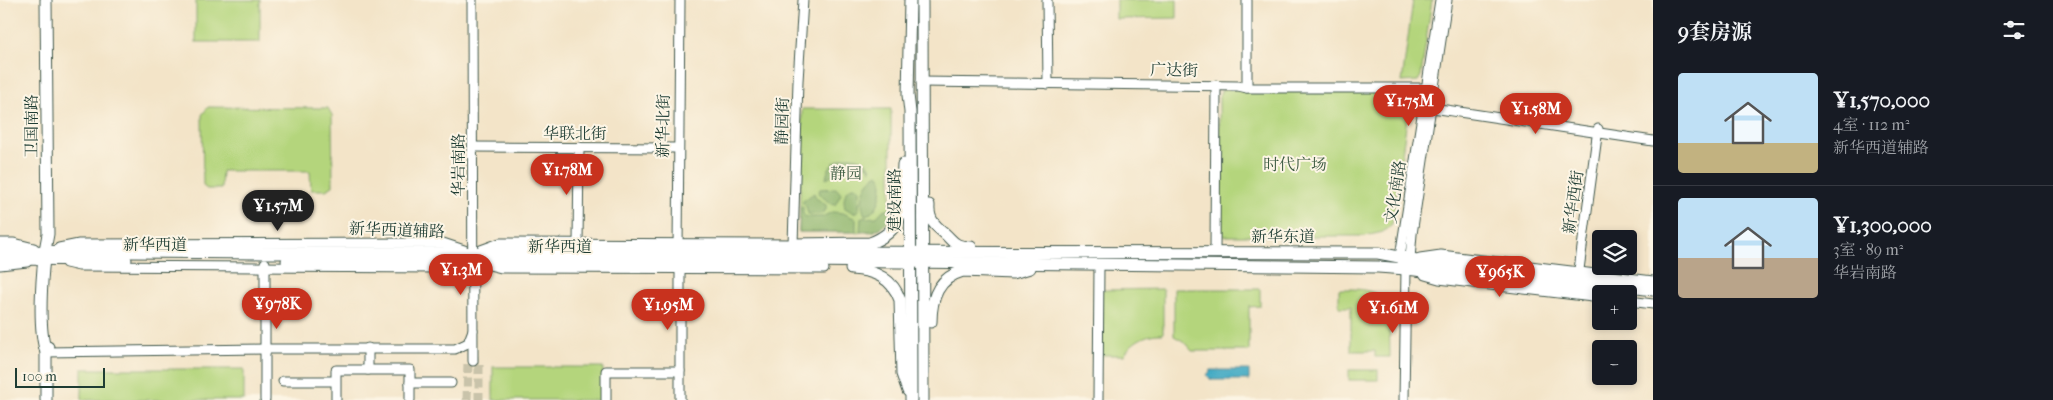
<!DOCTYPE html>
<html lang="zh">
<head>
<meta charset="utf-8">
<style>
	:root { --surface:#171b24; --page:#20242c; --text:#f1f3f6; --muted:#9ea1a6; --line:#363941; --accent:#c8321e }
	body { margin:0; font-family:"IM FELL French Canon","Noto Serif SC",serif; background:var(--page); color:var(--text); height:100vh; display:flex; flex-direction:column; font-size:19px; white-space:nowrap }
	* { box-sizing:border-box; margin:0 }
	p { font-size:16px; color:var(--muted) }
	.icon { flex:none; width:28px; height:28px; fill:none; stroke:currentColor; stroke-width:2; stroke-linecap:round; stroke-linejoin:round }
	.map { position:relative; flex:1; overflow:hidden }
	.sheet { display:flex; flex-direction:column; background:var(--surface); width:400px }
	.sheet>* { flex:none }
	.tools { position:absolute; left:1592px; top:230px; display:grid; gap:10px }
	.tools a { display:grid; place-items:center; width:45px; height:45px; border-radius:5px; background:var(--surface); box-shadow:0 2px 8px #0003; font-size:25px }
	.scale { position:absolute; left:15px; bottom:12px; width:90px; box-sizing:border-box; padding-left:5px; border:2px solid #1f3d34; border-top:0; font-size:14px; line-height:18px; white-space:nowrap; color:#1f3d34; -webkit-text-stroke:4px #fcf5e5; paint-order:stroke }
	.price { position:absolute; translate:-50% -42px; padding:0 11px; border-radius:18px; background:var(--accent); color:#fff; font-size:16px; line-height:32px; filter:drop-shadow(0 1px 2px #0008) }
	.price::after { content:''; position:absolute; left:50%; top:30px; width:15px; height:11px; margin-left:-8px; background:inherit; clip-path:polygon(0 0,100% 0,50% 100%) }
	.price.on { background:#222; color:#fff }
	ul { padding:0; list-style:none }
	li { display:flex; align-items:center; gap:15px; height:125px; padding:0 25px }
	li+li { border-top:1px solid var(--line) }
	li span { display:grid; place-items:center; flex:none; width:140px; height:100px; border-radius:5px; color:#555 }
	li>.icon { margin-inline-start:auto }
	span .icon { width:60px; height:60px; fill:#fffc; stroke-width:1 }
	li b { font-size:21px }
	h2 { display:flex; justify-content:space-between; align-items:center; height:60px; padding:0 25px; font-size:21px }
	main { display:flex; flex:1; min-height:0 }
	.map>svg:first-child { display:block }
	.green { fill:#b4d57c; stroke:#6a8958 }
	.forest { fill:#8fb66c; stroke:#577a50 }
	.water { fill:#45abc4; stroke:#32747c }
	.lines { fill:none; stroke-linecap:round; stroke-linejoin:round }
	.minor-tunnel { stroke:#c9c3aa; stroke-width:9; stroke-dasharray:9 4.5; stroke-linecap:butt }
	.minor-casing { stroke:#3f564a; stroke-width:11 }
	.major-casing { stroke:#3f564a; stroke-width:13 }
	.minor { stroke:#fff; stroke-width:9 }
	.major { stroke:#fff; stroke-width:11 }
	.labels { text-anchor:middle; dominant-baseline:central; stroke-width:4; stroke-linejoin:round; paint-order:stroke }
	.street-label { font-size:16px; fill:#1f3d34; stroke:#fcf5e5 }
	.park-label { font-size:16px; fill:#3d5b42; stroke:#fcf5e5 }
</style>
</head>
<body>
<main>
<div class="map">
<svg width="1653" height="400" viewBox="0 0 1653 400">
	<rect width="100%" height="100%" fill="#fcf5e5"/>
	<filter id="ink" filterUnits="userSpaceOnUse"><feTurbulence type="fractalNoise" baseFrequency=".02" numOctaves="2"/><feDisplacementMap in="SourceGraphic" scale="10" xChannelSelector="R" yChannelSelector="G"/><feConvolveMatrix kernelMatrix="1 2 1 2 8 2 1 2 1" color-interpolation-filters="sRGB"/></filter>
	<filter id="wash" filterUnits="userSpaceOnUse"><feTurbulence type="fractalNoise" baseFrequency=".0096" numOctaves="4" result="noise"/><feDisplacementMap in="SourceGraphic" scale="20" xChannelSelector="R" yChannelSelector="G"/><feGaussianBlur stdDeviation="1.12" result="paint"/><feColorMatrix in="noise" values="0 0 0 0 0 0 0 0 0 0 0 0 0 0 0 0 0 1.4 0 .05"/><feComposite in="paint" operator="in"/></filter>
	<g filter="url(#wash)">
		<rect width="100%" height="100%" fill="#f3e4c8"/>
		<g class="green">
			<rect x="196" y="0" width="64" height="42"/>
			<polygon points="1116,0 1177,0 1177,18 1116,19"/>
			<polygon points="1413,0 1432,0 1421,76 1418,81 1402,82"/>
			<polygon points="1224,89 1411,91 1392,224 1383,232 1365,236 1220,236 1219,96 1221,91"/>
			<polygon points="208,107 328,108 332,115 333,186 326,190 311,190 310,171 222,171 221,189 207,189 203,186 202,115"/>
			<path d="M802 109H891V215C887 224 882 228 873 232H799Z"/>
			<path d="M1163 289V334C1147 333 1132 341 1124 355H1101V290Z"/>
			<polygon points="1174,289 1260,289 1260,306 1249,307 1249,351 1192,351 1183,341 1174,336"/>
			<path d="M1339 289C1361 289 1372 288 1389 303L1390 357H1375V351H1351V307H1339Z"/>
			<rect x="493" y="367" width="110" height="33"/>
			<rect x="82" y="369" width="162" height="31"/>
			<rect x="1349" y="370" width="29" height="10"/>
		</g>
		<g class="forest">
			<path d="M847 157C858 157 868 159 871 170L865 164 852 165 851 162 826 179C828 165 834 160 847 157Z"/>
			<path d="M878 174 882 179C882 192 881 204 871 213L865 215C858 201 864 182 878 174Z"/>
			<path d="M852 187H858L860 191 859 210 854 213 845 208C843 200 844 191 852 187Z"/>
			<polygon points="836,188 841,194 835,205 831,204 818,193 820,189"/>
			<polygon points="814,193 816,198 826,205 826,210 821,214 808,214 806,206 802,202"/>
			<polygon points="800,206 803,207 803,214 806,217 822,217 832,212 843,213 856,219 856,232 799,232"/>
			<path d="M891 208C891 227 876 232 860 231L861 218 877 217 883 210Z"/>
		</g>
		<polygon class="water" points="1211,370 1249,370 1249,380 1211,380 1207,375"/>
	</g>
	<g filter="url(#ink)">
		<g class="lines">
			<polyline class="minor-tunnel" points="467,400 468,361 479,361 479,400"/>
			<defs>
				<g id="minor">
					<polyline points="472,0 473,361"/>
					<polyline points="1047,0 1048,84"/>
					<polyline points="1247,0 1247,88"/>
					<polyline points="921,82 1238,86 1247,88 1427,88"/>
					<polyline points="1426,107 1653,141"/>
					<polyline points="473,147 678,148"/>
					<polyline points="0,243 14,243 34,248"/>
					<polyline points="578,244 579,147"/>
					<polyline points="59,248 79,244 443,243 464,250"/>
					<polyline points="678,249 680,0"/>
					<polyline points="481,250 500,243 793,244 798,81 803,0"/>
					<polyline points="1215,252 1216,85"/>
					<polyline points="1420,258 1441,255 1653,281"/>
					<polyline points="1402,261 1400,256 1402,244 1440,0"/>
					<polyline points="66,263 79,266 443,268 458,264"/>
					<polyline points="265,263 265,400"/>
					<polyline points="485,264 501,268 824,269"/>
					<polyline points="680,264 680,400"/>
					<polyline points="0,265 27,262"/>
					<polyline points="1425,275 1439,279 1601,298"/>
					<polyline points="1578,277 1598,129"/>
					<polyline points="1629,301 1653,304"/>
					<polyline points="368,348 368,370"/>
					<polyline points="46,352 265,349 455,349 468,343 473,330"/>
					<polyline points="283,381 335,381"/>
					<polyline points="410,383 451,383"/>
					<polyline points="336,400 336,370 410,370 410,400"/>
					<polyline points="606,400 606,371 680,371"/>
					<polyline points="1098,400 1099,265"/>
					<polyline points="1404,400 1406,269 1410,259 1412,234 1447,0"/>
				</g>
				<g id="major">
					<polyline points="910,0 908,95 910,112 911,400"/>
					<polyline points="922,0 923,400"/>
					<path d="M929 205C928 218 933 224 943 232 955 242 952 246 971 247"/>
					<path d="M782 249 793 244 870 243C910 228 901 200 903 164"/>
					<polyline points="0,251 265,253 778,252 1378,253 1410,259 1653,290"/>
					<polyline points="0,259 126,260"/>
					<polyline points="287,261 801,261 1378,267 1406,269 1619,293"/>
					<path d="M851 269C873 270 892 277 900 300L902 374 908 391"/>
					<path d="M931 322C931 298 938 278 963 271L1013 273 1030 268"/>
					<path d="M46 352C37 326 42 262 48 234L46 0"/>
					<polyline points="46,400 46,352 48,347"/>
				</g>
			</defs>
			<use href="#minor" class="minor-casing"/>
			<use href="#major" class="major-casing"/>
			<use href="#minor" class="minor"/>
			<use href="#major" class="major"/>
		</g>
	</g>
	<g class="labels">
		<g class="street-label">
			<text transform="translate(1174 70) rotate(1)">广达街</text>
			<text transform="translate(782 121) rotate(-88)">静园街</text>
			<text transform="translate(31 126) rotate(-90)">卫国南路</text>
			<text transform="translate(663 126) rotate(-89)">新华北街</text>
			<text x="575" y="133">华联北街</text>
			<text transform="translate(458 165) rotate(-90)">华岩南路</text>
			<text transform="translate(1395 192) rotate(-81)">文化南路</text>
			<text transform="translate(894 200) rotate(-90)">建设南路</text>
			<text transform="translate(1573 202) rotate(-82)">新华西街</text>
			<text transform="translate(397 230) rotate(2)">新华西道辅路</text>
			<text x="1283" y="236">新华东道</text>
			<text x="155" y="244">新华西道</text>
			<text x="560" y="246">新华西道</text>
		</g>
		<g class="park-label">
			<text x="1295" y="164">时代广场</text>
			<text x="846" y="173">静园</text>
		</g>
	</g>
</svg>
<div class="tools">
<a><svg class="icon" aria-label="layers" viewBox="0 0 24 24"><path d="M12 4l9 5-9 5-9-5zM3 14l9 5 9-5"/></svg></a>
<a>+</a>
<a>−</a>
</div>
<div class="scale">100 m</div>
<b class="price" style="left:1409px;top:127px">¥1.75M</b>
<b class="price" style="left:1536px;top:135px">¥1.58M</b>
<b class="price" style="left:567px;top:196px">¥1.78M</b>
<b class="price on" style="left:278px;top:232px">¥1.57M</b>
<b class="price" style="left:461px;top:296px">¥1.3M</b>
<b class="price" style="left:1500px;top:298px">¥965K</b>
<b class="price" style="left:277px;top:330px">¥978K</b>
<b class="price" style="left:668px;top:331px">¥1.95M</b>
<b class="price" style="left:1393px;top:334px">¥1.61M</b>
</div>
<section class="sheet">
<h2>9套房源<svg class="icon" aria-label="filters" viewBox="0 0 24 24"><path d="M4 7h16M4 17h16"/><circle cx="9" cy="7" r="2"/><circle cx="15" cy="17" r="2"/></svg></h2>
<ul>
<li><span style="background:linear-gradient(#bfe0f5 70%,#c2b280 0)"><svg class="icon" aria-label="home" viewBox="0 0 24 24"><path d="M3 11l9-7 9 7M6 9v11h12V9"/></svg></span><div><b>¥1,570,000</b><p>4室 · 112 m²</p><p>新华西道辅路</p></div></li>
<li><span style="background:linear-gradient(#bfe0f5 60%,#b9a48a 0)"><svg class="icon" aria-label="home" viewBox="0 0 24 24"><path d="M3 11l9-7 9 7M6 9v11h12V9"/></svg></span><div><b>¥1,300,000</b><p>3室 · 89 m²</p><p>华岩南路</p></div></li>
</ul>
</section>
</main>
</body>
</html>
